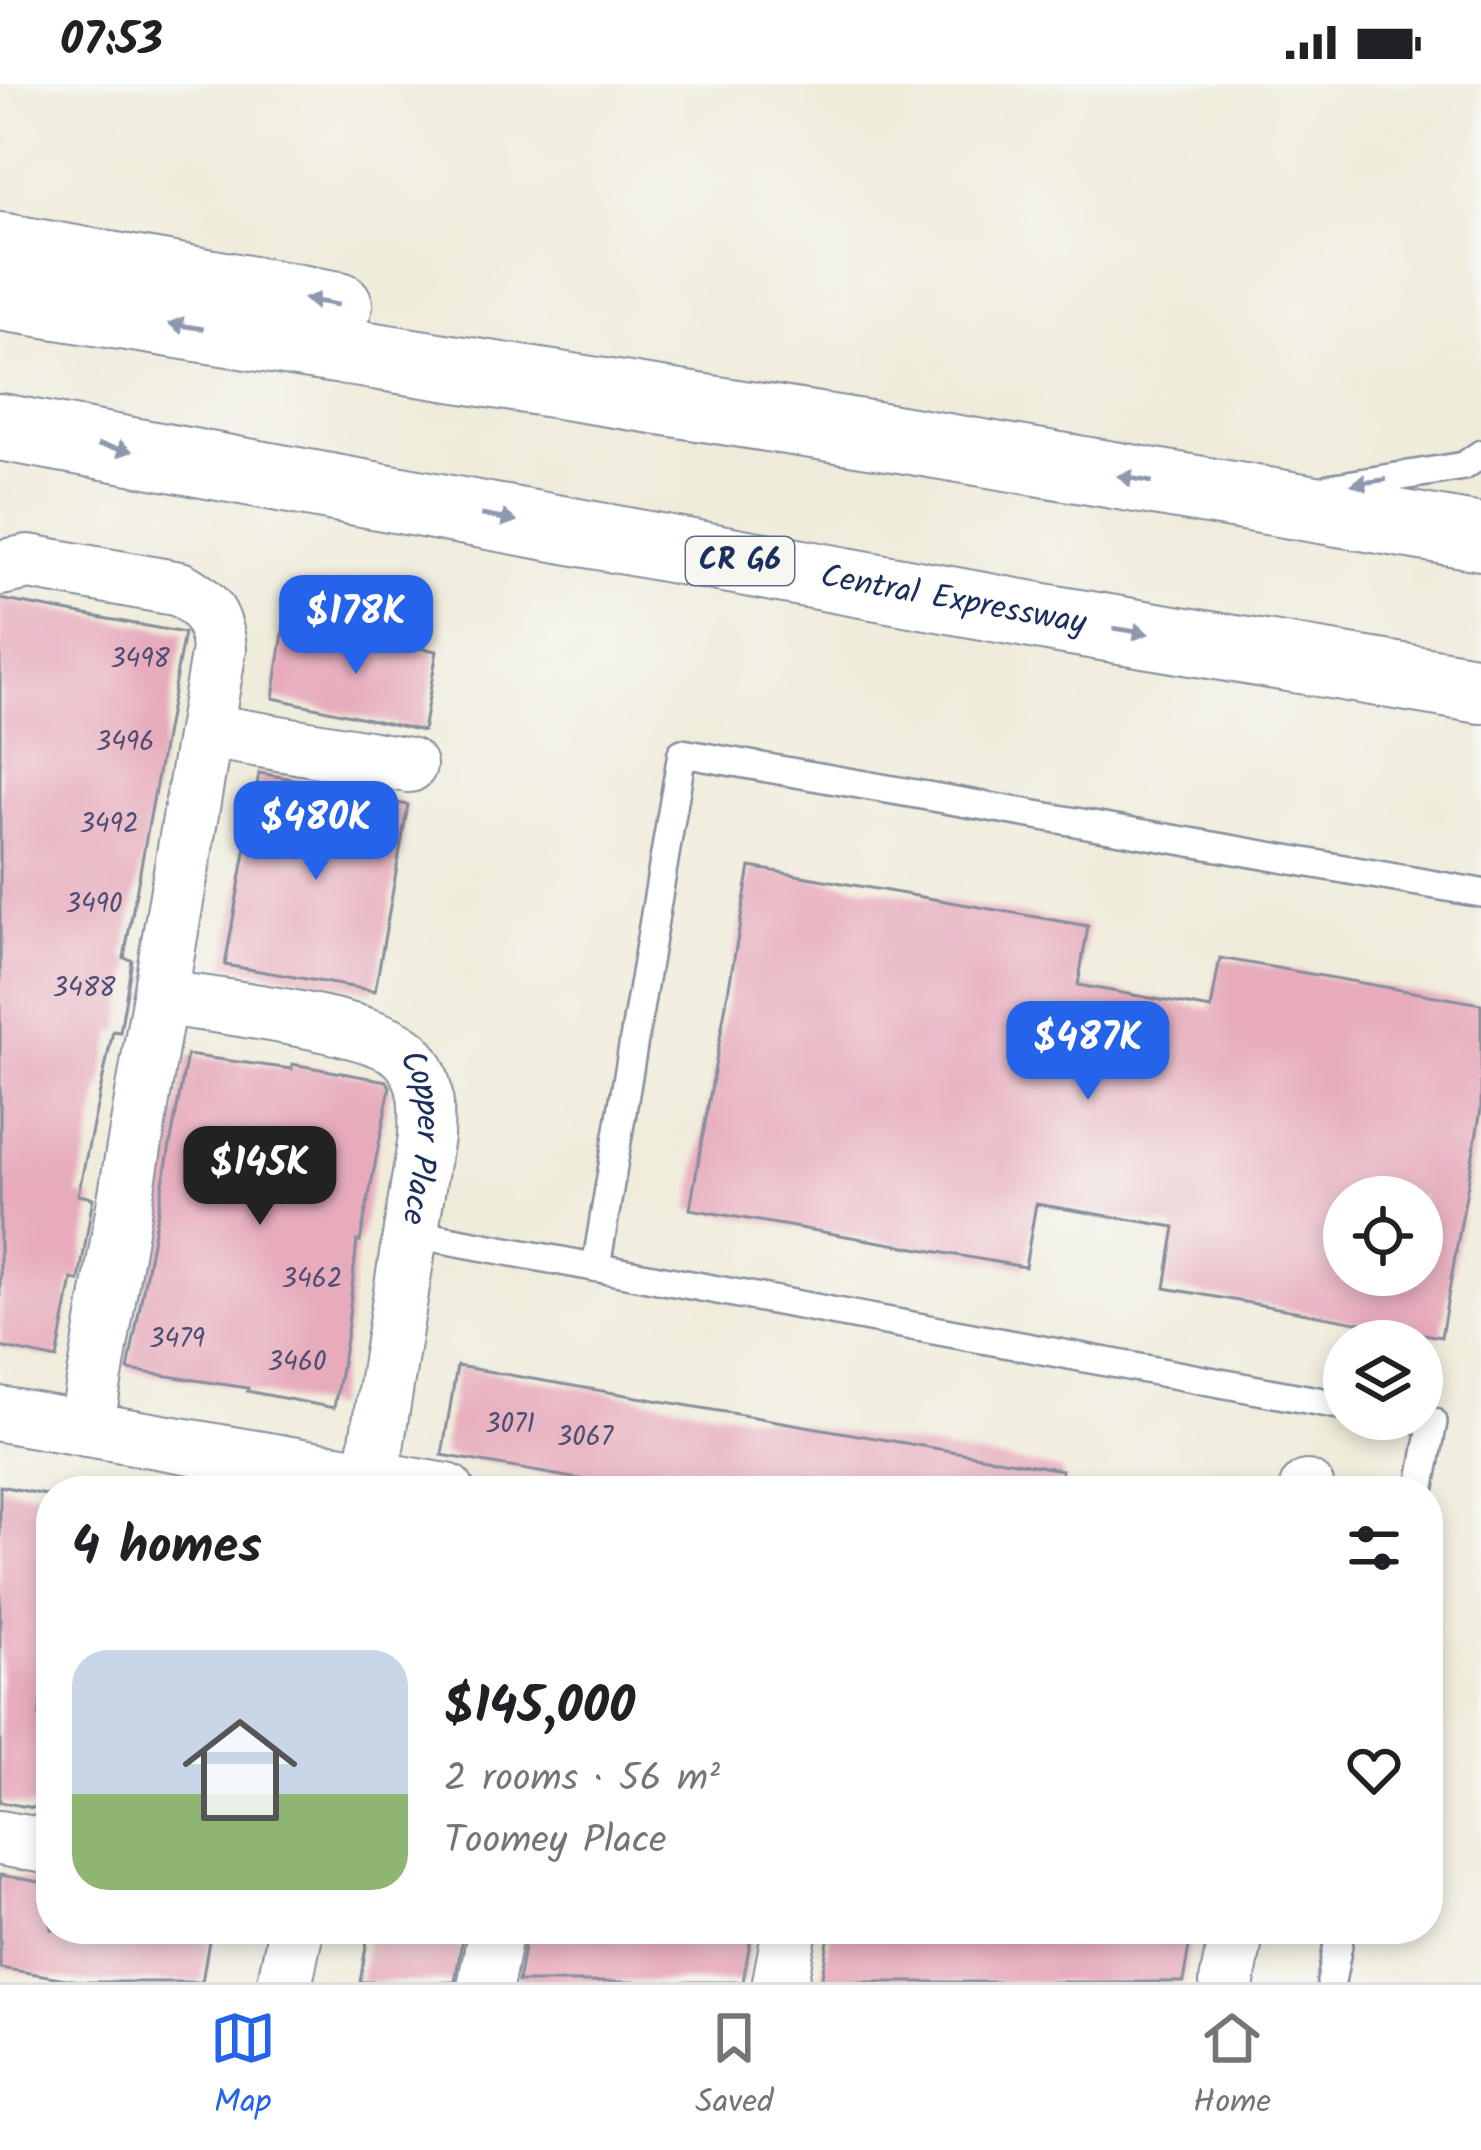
<!DOCTYPE html>
<html lang="en">
<head>
<meta charset="utf-8">
<style>
	:root { --surface:#fff; --page:#f6f6f6; --text:#202124; --muted:#757577; --line:#e0e0e0; --accent:#2563eb }
	body { margin:0; font-family:Kalam,sans-serif; background:var(--page); color:var(--text); height:100vh; display:flex; flex-direction:column; font-size:45px; white-space:nowrap }
	* { box-sizing:border-box; margin:0 }
	p { font-size:39px; color:var(--muted) }
	.icon { flex:none; width:66px; height:66px; fill:none; stroke:currentColor; stroke-width:2; stroke-linecap:round; stroke-linejoin:round }
	.map { position:relative; flex:1; overflow:hidden }
	.sheet { position:absolute; left:36px; top:1392px; width:1407px; height:468px; display:flex; flex-direction:column; background:var(--surface); border-radius:48px; box-shadow:0 6px 18px #0003 }
	.sheet>* { flex:none }
	.tools { position:absolute; left:1323px; top:1092px; display:grid; gap:24px }
	.tools a { display:grid; place-items:center; width:120px; height:120px; border-radius:50%; background:var(--surface); box-shadow:0 6px 18px #0003; font-size:60px }
	.price { position:absolute; translate:-50% -102px; padding:0 27px; border-radius:24px; background:var(--accent); color:#fff; font-size:39px; line-height:78px; filter:drop-shadow(0 3px 6px #0008) }
	.price::after { content:''; position:absolute; left:50%; top:72px; width:36px; height:27px; margin-left:-18px; background:inherit; clip-path:polygon(0 0,100% 0,50% 100%) }
	.price.current { background:#222; color:#fff }
	ul { padding:0; list-style:none }
	li { display:flex; align-items:center; gap:36px; height:300px; padding:0 36px }
	li span { display:grid; place-items:center; flex:none; width:336px; height:240px; border-radius:36px; color:#555 }
	li>.icon { margin-inline-start:auto }
	span .icon { width:144px; height:144px; fill:#fffc; stroke-width:1 }
	li b { font-size:51px }
	h2 { display:flex; justify-content:space-between; align-items:center; height:144px; padding:0 36px; font-size:51px }
	.status { display:flex; justify-content:space-between; align-items:center; height:84px; padding:0 60px; background:var(--surface); direction:ltr }
	.status svg { height:33px; fill:currentColor }
	.menu { display:flex; justify-content:space-around; align-items:center; height:168px; border-top:3px solid var(--line); background:var(--surface); font-size:33px; color:var(--muted) }
	.menu a { display:grid; justify-items:center; gap:6px }
	.menu .current { color:var(--accent) }
	.map>svg:first-child { display:block }
	.building { fill:#e7abbc; fill-rule:evenodd }
	.lines { fill:none; stroke-linecap:round; stroke-linejoin:round }
	.service-casing { stroke:#868e9c; stroke-width:32 }
	.minor-casing { stroke:#868e9c; stroke-width:58 }
	.trunk-casing { stroke:#868e9c; stroke-width:70 }
	.service { stroke:#fff; stroke-width:27 }
	.minor { stroke:#fff; stroke-width:54 }
	.trunk { stroke:#fff; stroke-width:66 }
	.oneway { fill:#8d97ae }
	.labels { text-anchor:middle; dominant-baseline:central; stroke-width:9; stroke-linejoin:round; paint-order:stroke }
	.number-label { font-size:27px; fill:#4e4e76 }
	.shield { fill:#f6f6f2; stroke:#5d6b8a; stroke-width:3 }
	.shield-label { font-size:30px; font-weight:bold; fill:#1b2f5e }
	.street-label { font-size:33px; fill:#1b2f5e; stroke:#f6f6f2 }
</style>
</head>
<body>
<div class="status"><b>07:53</b><svg viewBox="0 0 49 12"><path d="M0 12V9h3v3zM5 12V6h3v6zM10 12V3h3v9zM15 12V0h3v12zM26 1h20v11H26zM47 4h2v5h-2z"/></svg></div>
<div class="map">
<svg width="1481" height="1898" viewBox="0 0 1481 1898">
	<rect width="100%" height="100%" fill="#f6f6f2"/>
	<filter id="ink" filterUnits="userSpaceOnUse"><feTurbulence type="fractalNoise" baseFrequency=".00833" numOctaves="2"/><feDisplacementMap in="SourceGraphic" scale="24" xChannelSelector="R" yChannelSelector="G"/><feConvolveMatrix kernelMatrix="1 2 1 2 8 2 1 2 1" color-interpolation-filters="sRGB"/></filter>
	<filter id="wash" filterUnits="userSpaceOnUse"><feTurbulence type="fractalNoise" baseFrequency=".004" numOctaves="4" result="noise"/><feDisplacementMap in="SourceGraphic" scale="48" xChannelSelector="R" yChannelSelector="G"/><feGaussianBlur stdDeviation="2.7" result="paint"/><feColorMatrix in="noise" values="0 0 0 0 0 0 0 0 0 0 0 0 0 0 0 0 0 1.4 0 .05"/><feComposite in="paint" operator="in"/></filter>
	<g filter="url(#wash)">
		<rect width="100%" height="100%" fill="#f0ecdb"/>
		<g id="blocks">
			<g class="building">
				<polygon points="0,515 184,549 124,874 132,876 120,948 113,947 78,1111 93,1114 79,1197 72,1195 57,1275 0,1263"/>
				<polygon points="284,542 437,567 423,647 273,614"/>
				<polygon points="259,689 327,701 326,706 408,721 375,907 225,881"/>
				<path d="M750 783 1088 842 1078 901 1211 925 1220 874 1481 920V1025L1441 1253 1165 1204 1175 1143 1036 1120 1025 1183 690 1125ZM1344 1113H1422V1191H1344Z"/>
				<polygon points="187,971 292,985 292,980 387,997 390,1003 360,1158 357,1157 347,1249 334,1324 247,1307 248,1304 128,1286"/>
				<polygon points="457,1282 1062,1386 1060,1407 647,1407 442,1371"/>
				<polygon points="0,1402 51,1412 51,1480 44,1520 51,1521 51,1564 39,1632 51,1634 51,1727 0,1718"/>
				<polygon points="0,1791 51,1800 51,1845 211,1845 202,1898 84,1898 0,1884"/>
				<polygon points="369,1845 464,1845 455,1898 360,1898"/>
				<polygon points="527,1845 706,1845 751,1853 743,1898 518,1898"/>
				<polygon points="830,1845 1192,1845 1183,1898 821,1898"/>
			</g>
		</g>
	</g>
	<g filter="url(#ink)">
		<use href="#blocks" fill-opacity="0" stroke="#868e9c" stroke-width="3"/>
		<g class="lines">
			<defs>
				<g id="service">
					<polyline points="1329,404 1464,382 1481,370"/>
					<polyline points="410,1149 1344,1322"/>
					<polyline points="596,1183 682,669 1481,809"/>
					<polyline points="1417,1335 1433,1338 1420,1407"/>
					<polyline points="1331,1898 1341,1845"/>
				</g>
				<g id="minor">
					<path d="M0 484 29 478 180 505C207 520 216 534 219 565L86 1345"/>
					<polyline points="207,647 409,681"/>
					<path id="s1" d="M160 913C211 922 380 939 409 974 428 996 427 1026 426 1053L369 1407"/>
					<polyline points="0,1330 447,1407"/>
					<polyline points="1307,1407 1307,1404"/>
					<polyline points="0,1754 51,1763"/>
					<polyline points="285,1898 296,1845"/>
					<polyline points="486,1898 496,1845"/>
					<polyline points="780,1898 790,1845"/>
					<polyline points="1227,1898 1237,1845"/>
				</g>
				<g id="trunk">
					<polyline points="0,162 339,221"/>
					<polyline points="0,213 882,352 1481,453"/>
					<path id="s2" d="M0 343 1060 536 1481 606"/>
				</g>
			</defs>
			<use href="#service" class="service-casing"/>
			<use href="#minor" class="minor-casing"/>
			<use href="#trunk" class="trunk-casing"/>
			<use href="#service" class="service"/>
			<use href="#minor" class="minor"/>
			<use href="#trunk" class="trunk"/>
		</g>
		<defs><path id="oneway-solid" d="M-6-.8H1V-3.2L6.5 0L1 3.2V.8H-6Z" transform="scale(3)"/></defs>
		<g class="oneway">
			<use href="#oneway-solid" transform="translate(321 218) rotate(-170)"/>
			<use href="#oneway-solid" transform="translate(186 242) rotate(-171)"/>
			<use href="#oneway-solid" transform="translate(115 364) rotate(10)"/>
			<use href="#oneway-solid" transform="translate(1135 395) rotate(-170)"/>
			<use href="#oneway-solid" transform="translate(1369 398) rotate(172)"/>
			<use href="#oneway-solid" transform="translate(499 434) rotate(10)"/>
			<use href="#oneway-solid" transform="translate(1131 547) rotate(9)"/>
		</g>
	</g>
	<g class="labels">
		<g class="number-label">
			<text x="140" y="575">3498</text>
			<text x="125" y="658">3496</text>
			<text x="109" y="740">3492</text>
			<text x="94" y="820">3490</text>
			<text x="84" y="904">3488</text>
			<text x="312" y="1195">3462</text>
			<text x="177" y="1255">3479</text>
			<text x="297" y="1278">3460</text>
			<text x="510" y="1340">3071</text>
			<text x="585" y="1353">3067</text>
		</g>
		<rect class="shield" x="686" y="453" width="108" height="48" rx="9"/>
		<g class="shield-label">
			<text x="740" y="477">CR G6</text>
		</g>
		<g class="street-label">
			<text stroke="none"><textPath href="#s2" startOffset="969">Central Expressway</textPath></text>
			<text stroke="none"><textPath href="#s1" startOffset="342">Copper Place</textPath></text>
		</g>
	</g>
</svg>
<div class="tools">
<a><svg class="icon" aria-label="locate" viewBox="0 0 24 24"><circle cx="12" cy="12" r="6"/><path d="M12 2v4M12 18v4M2 12h4M18 12h4"/></svg></a>
<a><svg class="icon" aria-label="layers" viewBox="0 0 24 24"><path d="M12 4l9 5-9 5-9-5zM3 14l9 5 9-5"/></svg></a>
</div>
<b class="price" style="left:356px;top:593px">$178K</b>
<b class="price" style="left:316px;top:799px">$480K</b>
<b class="price" style="left:1088px;top:1019px">$487K</b>
<b class="price current" style="left:260px;top:1144px">$145K</b>
<section class="sheet">
<h2>4 homes<svg class="icon" aria-label="filters" viewBox="0 0 24 24"><path d="M4 7h16M4 17h16"/><circle cx="9" cy="7" r="2"/><circle cx="15" cy="17" r="2"/></svg></h2>
<ul>
<li><span style="background:linear-gradient(#c9d6e8 60%,#8fb573 0)"><svg class="icon" aria-label="home" viewBox="0 0 24 24"><path d="M3 11l9-7 9 7M6 9v11h12V9"/></svg></span><div><b>$145,000</b><p>2 rooms · 56 m²</p><p>Toomey Place</p></div><svg class="icon" aria-label="heart" viewBox="0 0 24 24"><path d="M12 20l-8-8c-3-5 5-10 8-4 3-6 11-1 8 4z"/></svg></li>
</ul>
</section>
</div>
<nav class="menu">
<a class="current"><svg class="icon" aria-label="map" viewBox="0 0 24 24"><path d="M3 6l6-2 6 2 6-2v14l-6 2-6-2-6 2zM9 4v14M15 6v14"/></svg>Map</a>
<a><svg class="icon" aria-label="saved" viewBox="0 0 24 24"><path d="M7 4h10v16l-5-4-5 4z"/></svg>Saved</a>
<a><svg class="icon" aria-label="home" viewBox="0 0 24 24"><path d="M3 11l9-7 9 7M6 9v11h12V9"/></svg>Home</a>
</nav>
</body>
</html>
